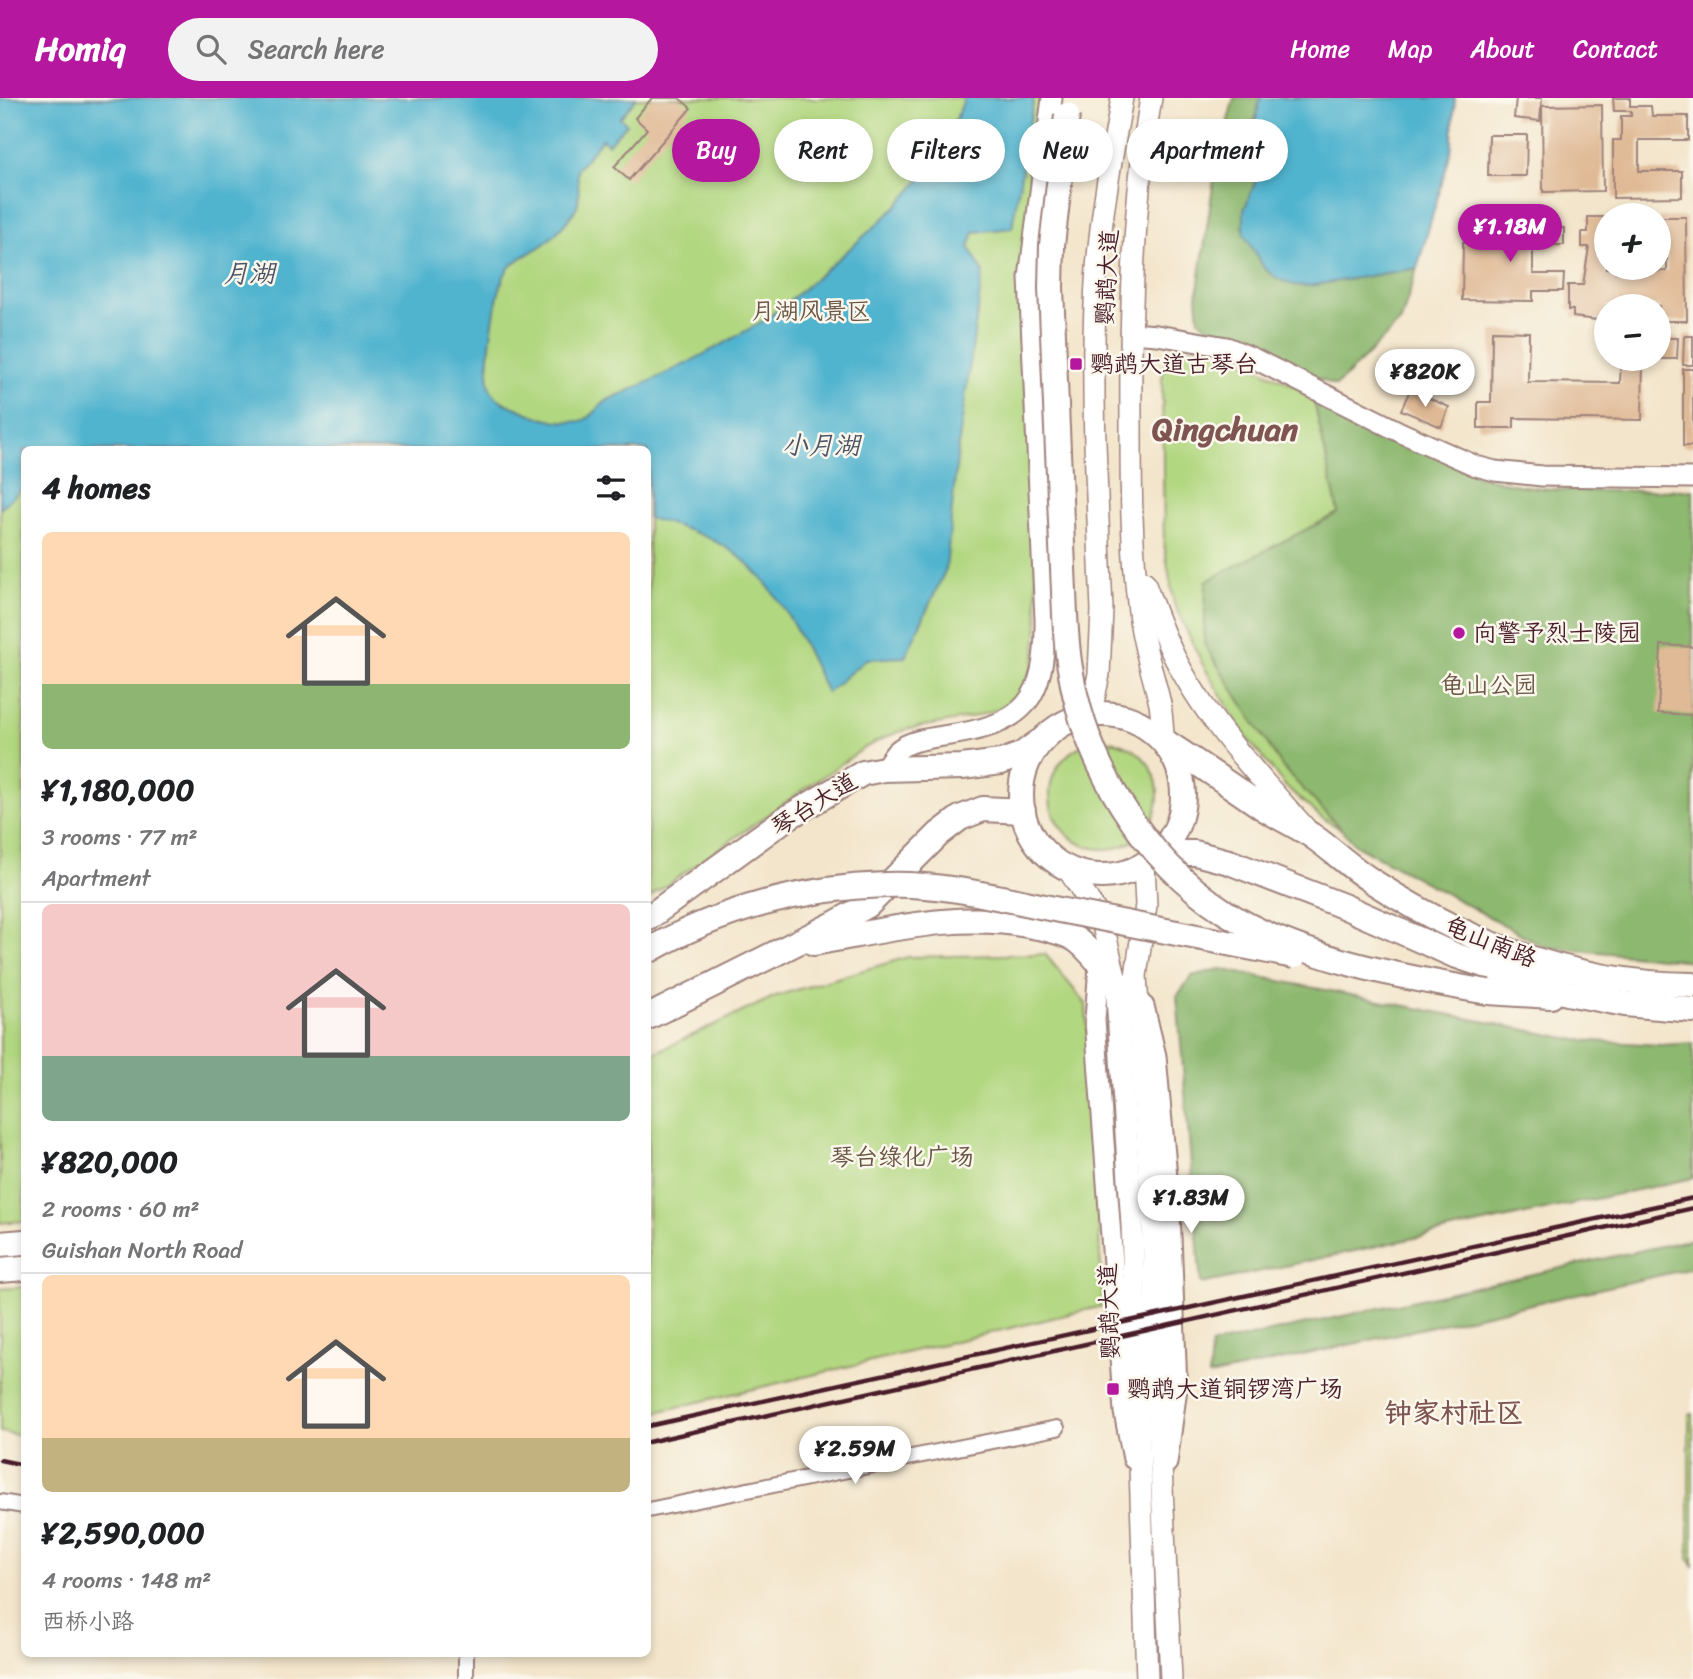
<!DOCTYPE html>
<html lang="en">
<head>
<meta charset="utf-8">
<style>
	:root { --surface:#fff; --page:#f2f2f2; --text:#202124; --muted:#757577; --line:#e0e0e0; --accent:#b5179e }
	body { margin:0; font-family:Sriracha,"LXGW WenKai TC",sans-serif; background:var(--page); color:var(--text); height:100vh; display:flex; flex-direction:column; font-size:26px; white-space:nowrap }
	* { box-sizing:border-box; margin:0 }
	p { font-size:23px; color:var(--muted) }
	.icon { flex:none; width:38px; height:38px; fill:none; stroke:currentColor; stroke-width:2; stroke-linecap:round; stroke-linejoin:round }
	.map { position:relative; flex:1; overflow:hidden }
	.sheet { position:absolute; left:21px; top:348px; width:630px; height:1211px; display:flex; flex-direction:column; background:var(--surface); border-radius:10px; box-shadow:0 4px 10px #0003 }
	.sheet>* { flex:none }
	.banner { position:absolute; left:672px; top:21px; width:665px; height:63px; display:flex; gap:14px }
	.fabs { position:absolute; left:1594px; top:105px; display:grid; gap:14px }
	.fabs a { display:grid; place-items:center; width:77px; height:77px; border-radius:50%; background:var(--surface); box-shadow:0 4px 10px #0003; font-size:35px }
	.price { position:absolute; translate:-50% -60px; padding:0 16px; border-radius:24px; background:#fff; color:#222; font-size:23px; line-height:46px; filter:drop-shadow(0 2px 4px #0008) }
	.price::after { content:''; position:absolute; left:50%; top:42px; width:21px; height:16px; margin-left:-10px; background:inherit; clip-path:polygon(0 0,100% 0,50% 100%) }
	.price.selected { background:var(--accent); color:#fff }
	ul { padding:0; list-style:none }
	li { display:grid; align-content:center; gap:14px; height:371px; padding:0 21px }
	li+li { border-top:2px solid var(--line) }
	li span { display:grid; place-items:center; height:217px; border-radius:10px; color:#555 }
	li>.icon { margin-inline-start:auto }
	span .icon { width:126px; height:126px; fill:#fffc; stroke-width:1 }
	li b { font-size:30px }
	h2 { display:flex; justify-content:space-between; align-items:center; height:84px; padding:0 21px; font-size:30px }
	.chip { padding:0 24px; border-radius:32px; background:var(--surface); box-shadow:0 4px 10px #0003; font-size:24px; line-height:63px }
	.chip.selected { background:var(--accent); color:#fff }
	header { display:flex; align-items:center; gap:42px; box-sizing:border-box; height:98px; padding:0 35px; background:var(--accent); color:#fff }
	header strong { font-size:33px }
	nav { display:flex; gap:38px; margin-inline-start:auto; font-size:24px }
	.search { width:490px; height:63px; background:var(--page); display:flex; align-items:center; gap:18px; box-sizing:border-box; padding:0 24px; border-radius:38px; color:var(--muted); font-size:26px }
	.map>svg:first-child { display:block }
	.green { fill:#b2d781; stroke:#7e7b56; stroke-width:2 }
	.forest { fill:#8db86f; stroke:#6c6c4d; stroke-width:2 }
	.water { fill:#51b4cf; stroke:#4e6a7d; stroke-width:2 }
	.building { fill:#e0ba96 }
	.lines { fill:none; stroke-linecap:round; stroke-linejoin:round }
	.street-casing { stroke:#9e827b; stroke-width:18 }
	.secondary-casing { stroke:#9e827b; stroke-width:23 }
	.primary-casing { stroke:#9e827b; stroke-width:24 }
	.highway-casing { stroke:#9e827b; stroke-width:28 }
	.street { stroke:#fff; stroke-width:14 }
	.secondary { stroke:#fff; stroke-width:19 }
	.primary { stroke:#fff; stroke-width:21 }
	.highway { stroke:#fff; stroke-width:24 }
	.rail { stroke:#4a1f2b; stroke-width:4.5 }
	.highway-bridge-casing { stroke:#9e827b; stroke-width:28; stroke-linecap:butt }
	.highway-bridge { stroke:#fff; stroke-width:24 }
	.poi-dot { fill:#b5179e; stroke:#fbf7ec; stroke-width:2.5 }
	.labels { text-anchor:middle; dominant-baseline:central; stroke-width:5; stroke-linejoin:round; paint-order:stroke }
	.street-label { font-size:24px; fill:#4a1f2b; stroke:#fbf7ec }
	.park-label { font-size:24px; fill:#695645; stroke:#fbf7ec }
	.poi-label { font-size:24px; fill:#4a1f2b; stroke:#fbf7ec; text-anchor:start }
	.water-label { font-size:26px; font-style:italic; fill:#4c5364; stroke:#fbf7ec }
	.quarter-label { font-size:28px; font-weight:bold; fill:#7e5550; stroke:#fbf7ec }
	.district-label { font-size:32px; font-weight:bold; fill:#7e5550; stroke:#fbf7ec }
</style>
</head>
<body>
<header>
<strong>Homiq</strong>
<div class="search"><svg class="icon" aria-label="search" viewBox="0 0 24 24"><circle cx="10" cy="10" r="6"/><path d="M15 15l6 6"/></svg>Search here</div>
<nav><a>Home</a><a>Map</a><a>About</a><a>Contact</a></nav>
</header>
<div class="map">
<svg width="1693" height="1581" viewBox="0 0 1693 1581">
	<rect width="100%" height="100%" fill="#fbf7ec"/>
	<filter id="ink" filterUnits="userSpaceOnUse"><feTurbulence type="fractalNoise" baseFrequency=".0143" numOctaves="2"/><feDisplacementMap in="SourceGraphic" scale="14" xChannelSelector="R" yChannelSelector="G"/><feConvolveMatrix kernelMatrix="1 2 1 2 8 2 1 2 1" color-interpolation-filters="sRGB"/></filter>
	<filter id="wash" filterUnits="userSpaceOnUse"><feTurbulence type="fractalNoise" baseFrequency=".00686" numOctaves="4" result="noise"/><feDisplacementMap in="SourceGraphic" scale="28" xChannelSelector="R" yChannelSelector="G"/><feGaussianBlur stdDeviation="1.57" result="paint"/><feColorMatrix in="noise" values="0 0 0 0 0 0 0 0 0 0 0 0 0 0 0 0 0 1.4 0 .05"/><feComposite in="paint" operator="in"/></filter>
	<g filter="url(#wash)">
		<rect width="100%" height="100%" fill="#f3e5cb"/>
		<g class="green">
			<path d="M0 0H1046L1025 165 1038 527C1036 547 1036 572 1024 590 1005 621 942 623 909 631 893 635 879 642 864 650L648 800V352H24V1123L0 1125Z"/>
			<path d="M1200 249 1233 258 1479 378C1547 399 1622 392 1693 392L1387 760 1321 719 1287 690 1246 639 1203 567 1174 506 1164 445 1162 280 1165 265 1174 253Z"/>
			<circle cx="1104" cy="697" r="54"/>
			<polygon points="1045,856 1086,906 1103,1208 648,1316 648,958 776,898 908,859"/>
			<polygon points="24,1189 24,1338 0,1334 0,1191"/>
			<polygon points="1693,1316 1693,1467 1689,1460 1689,1317"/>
		</g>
		<g class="forest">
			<polygon points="1234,0 1260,0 1254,26 1257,80 1245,112 1243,129 1308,188 1417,170 1401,223 1336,288 1219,236 1199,222 1197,199 1216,67"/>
			<path d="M1313 298 1479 378C1547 399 1622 392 1693 392V863L1545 849 1356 747 1283 670 1204 546 1206 483 1338 415Z"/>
			<polygon points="1220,871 1577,942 1661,947 1693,945 1693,1080 1201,1186 1177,898 1192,878"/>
			<polygon points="1693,1141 1693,1170 1209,1278 1211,1247"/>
		</g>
		<g class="water">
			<path d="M0 0H637L620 20 627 26 608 46 602 41 577 71C577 81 581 99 577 108 571 121 551 142 538 150 528 156 515 162 508 171 496 187 484 271 490 290 494 302 509 307 519 311 538 320 560 326 581 323 594 320 599 306 610 301 662 279 713 253 761 224 786 208 808 186 831 167 881 123 923 92 952 29 956 20 962 10 964 0H1034L1012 130 974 134 969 149 983 174 958 350 946 471 905 559 866 561 827 595C804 547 783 495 741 460 715 438 680 429 648 420V352H24V389L0 411Z"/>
			<polygon points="1260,0 1455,0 1451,54 1417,170 1308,188 1294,187 1276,180 1264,170 1244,136 1244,112 1257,80 1254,36"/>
		</g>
		<g id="blocks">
			<g class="building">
				<polygon points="652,0 679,0 691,10 629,82 614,69 647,31 635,20"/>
				<polygon points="1516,0 1542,0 1540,23 1514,20"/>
				<polygon points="1613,0 1630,0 1630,8 1651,8 1652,18 1688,18 1688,42 1639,42 1639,73 1682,73 1682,99 1613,100 1613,42 1621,42 1621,18 1631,18 1631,13 1614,13"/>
				<polygon points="1602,7 1603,93 1543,94 1542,8"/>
				<polygon points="1489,37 1527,37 1526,78 1488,78"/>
				<polygon points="1510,113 1534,113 1534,130 1564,130 1564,147 1533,147 1533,176 1564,176 1563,193 1533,193 1533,203 1462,202 1463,144 1510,144"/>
				<polygon points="1588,119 1606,119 1606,170 1616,170 1616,174 1618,174 1667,173 1667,153 1659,153 1659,119 1686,119 1687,223 1659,223 1659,208 1606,208 1606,223 1573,219 1573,212 1568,212 1568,187 1583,187 1589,149 1582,149 1582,134 1588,134"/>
				<polygon points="1492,233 1529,234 1528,284 1620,285 1621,261 1643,261 1642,322 1514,320 1514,330 1478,330 1478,304 1491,304"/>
				<polygon points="1684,238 1693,238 1693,267 1683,267"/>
				<polygon points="1659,240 1678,240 1677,261 1659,261"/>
				<rect x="1683" y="271" width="10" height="77"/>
				<polygon points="1410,292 1449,309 1441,329 1401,312"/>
				<polygon points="1661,547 1693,549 1693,617 1658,615"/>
			</g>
		</g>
	</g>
	<g filter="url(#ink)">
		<use href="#blocks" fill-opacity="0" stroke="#9e827b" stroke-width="2"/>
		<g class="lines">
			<defs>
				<g id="street">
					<polyline points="0,1404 24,1408"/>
					<polyline points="648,1412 1057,1330"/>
					<polyline points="466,1581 466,1556"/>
				</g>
				<g id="secondary">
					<polyline points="1131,235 1157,237 1227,249 1253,260 1402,335 1476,368 1495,373 1542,378 1693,380"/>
					<path d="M884 671C888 665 892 658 897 653 907 643 929 640 943 638 1025 627 1046 604 1045 521L1029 180 1052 0"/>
					<polyline points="1099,867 1095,922 1124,1314 1133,1361"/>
					<polyline points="1144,908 1156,958 1170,1112 1177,1290 1167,1365"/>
				</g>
				<g id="primary">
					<path d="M1151 0C1133 106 1130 215 1131 323 1131 387 1131 450 1139 513 1142 545 1153 575 1160 606 1162 618 1162 631 1164 643"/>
					<path d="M1144 484C1154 511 1163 538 1177 564 1209 625 1259 679 1305 730"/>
					<path d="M1076 620 1094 600 1099 576 1102 512C1098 411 1091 309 1095 207 1097 137 1110 69 1122 0"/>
					<polyline points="1144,767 1146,807 1136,878 1153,1129 1158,1304 1171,1581"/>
					<polyline points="1068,771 1102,823 1116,883 1132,1127 1147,1581"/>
				</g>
				<g id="highway">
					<circle cx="1102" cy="697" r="81"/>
					<path d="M1164 643C1198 665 1231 688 1265 711 1280 720 1296 728 1311 737 1333 752 1352 771 1375 785 1471 847 1577 886 1693 887"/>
					<polyline points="1159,755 1195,755 1229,764 1343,808 1454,857 1567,895 1625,906 1693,912"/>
					<polyline points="648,820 785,721 863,675 884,671 962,669 1001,664 1021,657 1039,644"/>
					<path d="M814 845C888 832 962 812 1038 829 1051 832 1067 835 1078 843 1092 854 1103 871 1116 883"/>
					<polyline points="1488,894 1551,898"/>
					<polyline points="648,919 836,825 868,807 939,736 960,720 983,711 1023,713 1023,716"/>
					<polyline points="0,1146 24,1144"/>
					<polyline points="0,1172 24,1170"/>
				</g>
			</defs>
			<use href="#street" class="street-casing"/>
			<use href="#secondary" class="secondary-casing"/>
			<use href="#primary" class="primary-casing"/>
			<use href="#highway" class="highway-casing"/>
			<use href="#street" class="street"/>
			<use href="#secondary" class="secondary"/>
			<use href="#primary" class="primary"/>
			<use href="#highway" class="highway"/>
			<g class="rail">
				<polyline points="648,1328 1693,1100"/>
				<polyline points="648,1344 1693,1110"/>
				<polyline points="0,1362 24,1367"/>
			</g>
			<defs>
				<g id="highway-bridge">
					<path d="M1067 17 1052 147 1051 190 1065 517C1066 534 1067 553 1070 570 1085 666 1143 761 1225 814 1296 860 1406 880 1488 894"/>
					<path d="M648 853C718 812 805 789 886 787 942 785 1000 800 1054 811 1134 827 1214 842 1294 858"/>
				</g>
			</defs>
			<use href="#highway-bridge" class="highway-bridge-casing"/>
			<use href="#highway-bridge" class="highway-bridge"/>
		</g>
	</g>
	<g class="poi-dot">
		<rect x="1069" y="259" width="14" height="14" rx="3.5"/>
		<circle cx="1459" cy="535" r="7"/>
		<rect x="1106" y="1284" width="14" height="14" rx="3.5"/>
	</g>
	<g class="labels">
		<g class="street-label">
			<text transform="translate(1107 179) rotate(-87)">鹦鹉大道</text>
			<text transform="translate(814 706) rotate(-32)">琴台大道</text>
			<text transform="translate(1491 844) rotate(22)">龟山南路</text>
			<text transform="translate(1109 1213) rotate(-92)">鹦鹉大道</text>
		</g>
		<g class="park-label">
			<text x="811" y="213">月湖风景区</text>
			<text x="1489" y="587">龟山公园</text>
			<text x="902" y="1059">琴台绿化广场</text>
		</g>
		<g class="poi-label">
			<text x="1090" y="266">鹦鹉大道古琴台</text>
			<text x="1473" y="535">向警予烈士陵园</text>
			<text x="1127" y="1291">鹦鹉大道铜锣湾广场</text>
		</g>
		<g class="water-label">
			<text x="249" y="175">月湖</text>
			<text x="821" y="347">小月湖</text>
		</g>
		<g class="quarter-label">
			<text x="1454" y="1314">钟家村社区</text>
		</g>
		<g class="district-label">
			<text x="1225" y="331">Qingchuan</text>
		</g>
	</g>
</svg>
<div class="fabs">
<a>+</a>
<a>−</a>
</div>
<b class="price selected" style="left:1510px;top:166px">¥1.18M</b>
<b class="price" style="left:1425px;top:311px">¥820K</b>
<b class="price" style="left:1191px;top:1137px">¥1.83M</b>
<b class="price" style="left:855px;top:1388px">¥2.59M</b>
<div class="banner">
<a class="chip selected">Buy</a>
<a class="chip">Rent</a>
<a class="chip">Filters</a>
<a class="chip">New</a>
<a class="chip">Apartment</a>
</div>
<section class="sheet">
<h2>4 homes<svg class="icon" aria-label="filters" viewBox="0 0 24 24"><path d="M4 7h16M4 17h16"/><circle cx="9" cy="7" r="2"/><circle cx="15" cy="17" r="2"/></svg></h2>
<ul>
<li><span style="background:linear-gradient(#ffd9b3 70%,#8fb573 0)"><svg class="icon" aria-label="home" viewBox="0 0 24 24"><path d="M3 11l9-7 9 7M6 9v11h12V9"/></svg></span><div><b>¥1,180,000</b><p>3 rooms · 77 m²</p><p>Apartment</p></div></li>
<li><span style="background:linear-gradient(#f6c9c9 70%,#7fa58c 0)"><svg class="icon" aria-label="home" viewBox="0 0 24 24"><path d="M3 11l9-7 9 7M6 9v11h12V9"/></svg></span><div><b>¥820,000</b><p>2 rooms · 60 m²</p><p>Guishan North Road</p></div></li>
<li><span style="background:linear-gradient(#ffd9b3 75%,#c2b280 0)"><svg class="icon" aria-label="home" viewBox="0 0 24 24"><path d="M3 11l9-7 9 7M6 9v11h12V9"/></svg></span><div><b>¥2,590,000</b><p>4 rooms · 148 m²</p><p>西桥小路</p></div></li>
</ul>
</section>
</div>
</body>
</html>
